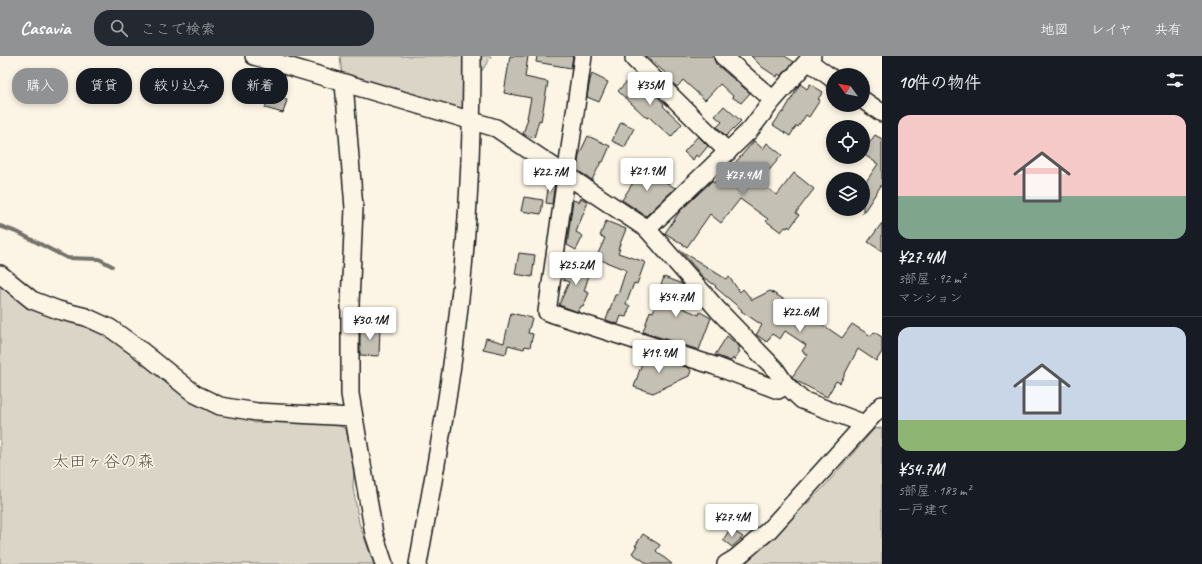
<!DOCTYPE html>
<html lang="ja">
<head>
<meta charset="utf-8">
<style>
	:root { --surface:#171b24; --page:#242831; --text:#f1f3f6; --muted:#9ea1a6; --line:#363941; --accent:#919294 }
	body { margin:0; font-family:Caveat,"Klee One",sans-serif; background:var(--page); color:var(--text); height:100vh; display:flex; flex-direction:column; font-size:15px; white-space:nowrap }
	* { box-sizing:border-box; margin:0 }
	p { font-size:13px; color:var(--muted) }
	.icon { flex:none; width:22px; height:22px; fill:none; stroke:currentColor; stroke-width:2; stroke-linecap:round; stroke-linejoin:round }
	.map { position:relative; flex:1; overflow:hidden }
	.panel { display:flex; flex-direction:column; background:var(--surface); width:320px }
	.panel>* { flex:none }
	.guide { position:absolute; left:12px; top:12px; width:380px; height:36px; display:flex; gap:8px }
	.needle { width:26px; rotate:303deg }
	.buttons { position:absolute; left:826px; top:12px; display:grid; gap:8px }
	.buttons a { display:grid; place-items:center; width:44px; height:44px; border-radius:50%; background:var(--surface); box-shadow:0 2px 6px #0003; font-size:20px }
	.price { position:absolute; translate:-50% -34px; padding:0 9px; border-radius:4px; background:#fff; color:#222; font-size:13px; line-height:26px; filter:drop-shadow(0 1px 2px #0008) }
	.price::after { content:''; position:absolute; left:50%; top:24px; width:12px; height:9px; margin-left:-6px; background:inherit; clip-path:polygon(0 0,100% 0,50% 100%) }
	.price.selected { background:var(--accent); color:#fff }
	ul { padding:0; list-style:none }
	li { display:grid; align-content:center; gap:8px; height:212px; padding:0 16px }
	li+li { border-top:1px solid var(--line) }
	li span { display:grid; place-items:center; height:124px; border-radius:12px; color:#555 }
	li>.icon { margin-inline-start:auto }
	span .icon { width:72px; height:72px; fill:#fffc; stroke-width:1 }
	li b { font-size:17px }
	h2 { display:flex; justify-content:space-between; align-items:center; height:48px; padding:0 16px; font-size:17px }
	.tag { padding:0 14px; border-radius:16px; background:var(--surface); box-shadow:0 2px 6px #0003; font-size:14px; line-height:36px }
	.tag.selected { background:var(--accent); color:#fff }
	header { display:flex; align-items:center; gap:24px; box-sizing:border-box; height:56px; padding:0 20px; background:var(--accent); color:#fff }
	header strong { font-size:19px }
	nav { display:flex; gap:22px; margin-inline-start:auto; font-size:14px }
	.search { width:280px; height:36px; background:var(--page); display:flex; align-items:center; gap:10px; box-sizing:border-box; padding:0 14px; border-radius:16px; color:var(--muted); font-size:15px }
	main { display:flex; flex:1; min-height:0 }
	.map>svg:first-child { display:block }
	.green { fill:#dbd5c8; stroke:#7c7872 }
	.lines { fill:none; stroke-linecap:round; stroke-linejoin:round }
	.stream { stroke:#75726c; stroke-width:4 }
	.building { fill:#c4c0b3; stroke:#1c1c1c }
	.minor-casing { stroke:#1c1c1c; stroke-width:20 }
	.minor { stroke:#fcf5e5; stroke-width:17 }
	.labels { text-anchor:middle; dominant-baseline:central; stroke-width:3; stroke-linejoin:round; paint-order:stroke }
	.park-label { font-size:17px; fill:#555450; stroke:#fcf5e5 }
</style>
</head>
<body>
<header>
<strong>Casavia</strong>
<div class="search"><svg class="icon" aria-label="search" viewBox="0 0 24 24"><circle cx="10" cy="10" r="6"/><path d="M15 15l6 6"/></svg>ここで検索</div>
<nav><a>地図</a><a>レイヤ</a><a>共有</a></nav>
</header>
<main>
<div class="map">
<svg width="882" height="508" viewBox="0 0 882 508">
	<rect width="100%" height="100%" fill="#fcf5e5"/>
	<filter id="ink" filterUnits="userSpaceOnUse"><feTurbulence type="fractalNoise" baseFrequency=".025" numOctaves="2"/><feDisplacementMap in="SourceGraphic" scale="8" xChannelSelector="R" yChannelSelector="G"/><feConvolveMatrix kernelMatrix="1 2 1 2 8 2 1 2 1" color-interpolation-filters="sRGB"/></filter>
	<g filter="url(#ink)">
		<g class="green">
			<polygon points="340,0 491,0 480,18 470,55 342,19"/>
			<polygon points="0,229 85,264 239,361 256,367 275,365 333,367 346,373 354,413 353,431 359,467 374,508 0,508"/>
			<polygon points="882,372 882,508 745,508 824,431 874,373"/>
		</g>
		<g class="lines">
			<polyline class="stream" points="0,170 19,177 67,202 99,203 112,210"/>
		</g>
		<g class="building">
			<polygon points="510,0 528,0 525,21 548,26 541,65 539,64 534,82 523,78 528,62 527,62 531,42 504,37"/>
			<polygon points="537,0 573,0 571,12 536,6"/>
			<polygon points="646,0 713,0 716,8 750,37 741,47 732,41 733,40 720,28 705,44 683,24 677,31 668,23 670,21"/>
			<polygon points="751,0 785,0 794,6 781,20 778,18 777,21 762,11"/>
			<polygon points="274,16 285,20 283,25 272,22"/>
			<polygon points="592,18 608,26 599,46 587,41 590,24"/>
			<polygon points="631,21 649,38 652,35 664,48 663,50 682,68 671,81 649,61 647,62 618,35"/>
			<polygon points="800,28 807,33 810,28 823,36 818,43 820,44 809,61 806,59 798,71 796,70 790,80 773,69 782,56 783,57"/>
			<polygon points="273,29 285,32 282,42 287,44 283,57 265,52"/>
			<polygon points="724,50 741,65 726,80 717,71 722,66 715,60"/>
			<polygon points="621,66 634,72 625,91 612,85"/>
			<polygon points="875,79 882,83 882,128 863,157 863,130 878,108 863,98 863,96"/>
			<polygon points="588,80 610,90 603,106 601,106 592,124 577,114 579,99"/>
			<polygon points="698,80 708,90 699,101 696,99 693,104 684,96"/>
			<polygon points="754,85 763,93 767,87 782,99 759,126 777,139 794,117 814,133 798,154 796,157 799,159 790,172 788,170 787,172 785,171 781,176 766,165 768,163 740,143 721,167 710,158 687,191 665,177 680,155 712,125 714,127 731,107 733,109 735,107"/>
			<polygon points="643,111 675,132 646,160 622,144"/>
			<polygon points="549,126 555,127 552,148 546,147"/>
			<polygon points="524,141 543,144 541,158 521,155"/>
			<polygon points="581,142 588,146 576,176 583,180 576,194 567,189 573,144 579,146"/>
			<polygon points="606,165 626,173 618,193 620,193 618,197 645,206 637,228 634,227 626,248 630,250 626,261 621,260 618,268 606,264 615,239 618,239 626,214 596,202 605,182 600,180"/>
			<polygon points="882,167 882,195 868,186"/>
			<polygon points="680,194 726,223 729,221 740,236 743,233 752,244 770,235 800,253 842,282 852,268 871,280 874,276 882,281 882,296 876,305 858,293 840,327 836,325 827,341 795,324 792,321 807,299 802,295 806,289 785,275 780,283 772,278 767,286 758,280 756,279 762,269 741,255 742,254 715,231 716,230 703,221"/>
			<polygon points="519,197 535,199 532,221 515,218"/>
			<polygon points="571,203 592,210 584,235 589,237 583,251 581,250 578,256 559,249 569,226 563,224"/>
			<polygon points="664,221 682,228 685,232 678,250 699,259 700,256 711,262 699,294 643,276 650,255 653,256 660,238 658,237"/>
			<polygon points="511,257 532,262 528,277 533,278 530,291 525,290 524,293 508,289 506,298 483,293 486,282 504,287"/>
			<polygon points="360,271 380,271 379,300 360,299"/>
			<polygon points="727,280 740,291 738,294 740,295 734,304 733,302 731,305 715,299"/>
			<polygon points="645,298 689,312 691,315 689,320 653,337 634,331"/>
			<polygon points="730,473 743,481 732,491 723,484"/>
			<polygon points="643,478 660,489 656,495 672,508 648,508 632,497 637,490 635,490"/>
		</g>
		<g class="lines">
			<defs>
				<g id="minor">
					<polyline points="254,0 496,72 647,173 718,254 775,313 786,329"/>
					<polyline points="583,0 547,256 715,310 778,334 786,329 802,344 865,368"/>
					<polyline points="635,0 634,3 728,96"/>
					<polyline points="723,0 773,44"/>
					<polyline points="808,5 833,23"/>
					<polyline points="344,27 354,152 350,248 350,338 374,478 384,508"/>
					<polyline points="863,44 882,57"/>
					<polyline points="647,173 750,74 773,44 812,0"/>
					<polyline points="0,218 32,244 58,254 86,261 110,272 139,293 195,338 220,350 257,356 353,361"/>
					<path d="M418 508C432 429 448 349 457 269 468 180 472 90 472 0"/>
					<polyline points="726,508 736,502 769,474 882,349"/>
				</g>
			</defs>
			<use href="#minor" class="minor-casing"/>
			<use href="#minor" class="minor"/>
		</g>
	</g>
	<g class="labels">
		<g class="park-label">
			<text x="103" y="405">太田ヶ谷の森</text>
		</g>
	</g>
</svg>
<div class="buttons">
<a><svg class="needle" viewBox="-14 -14 28 28"><path d="M0-13l5 13h-10z" fill="#e53935"/><path d="M0 13l5-13h-10z" fill="#9ea1a6"/></svg></a>
<a><svg class="icon" aria-label="locate" viewBox="0 0 24 24"><circle cx="12" cy="12" r="6"/><path d="M12 2v4M12 18v4M2 12h4M18 12h4"/></svg></a>
<a><svg class="icon" aria-label="layers" viewBox="0 0 24 24"><path d="M12 4l9 5-9 5-9-5zM3 14l9 5 9-5"/></svg></a>
</div>
<b class="price" style="left:650px;top:50px">¥35M</b>
<b class="price" style="left:647px;top:136px">¥21.9M</b>
<b class="price" style="left:550px;top:137px">¥22.7M</b>
<b class="price selected" style="left:743px;top:140px">¥27.4M</b>
<b class="price" style="left:576px;top:230px">¥25.2M</b>
<b class="price" style="left:676px;top:262px">¥54.7M</b>
<b class="price" style="left:800px;top:277px">¥22.6M</b>
<b class="price" style="left:370px;top:285px">¥30.1M</b>
<b class="price" style="left:659px;top:318px">¥19.9M</b>
<b class="price" style="left:732px;top:482px">¥27.4M</b>
<div class="guide">
<a class="tag selected">購入</a>
<a class="tag">賃貸</a>
<a class="tag">絞り込み</a>
<a class="tag">新着</a>
</div>
</div>
<section class="panel">
<h2>10件の物件<svg class="icon" aria-label="filters" viewBox="0 0 24 24"><path d="M4 7h16M4 17h16"/><circle cx="9" cy="7" r="2"/><circle cx="15" cy="17" r="2"/></svg></h2>
<ul>
<li><span style="background:linear-gradient(#f6c9c9 65%,#7fa58c 0)"><svg class="icon" aria-label="home" viewBox="0 0 24 24"><path d="M3 11l9-7 9 7M6 9v11h12V9"/></svg></span><div><b>¥27.4M</b><p>3部屋 · 92 m²</p><p>マンション</p></div></li>
<li><span style="background:linear-gradient(#c9d6e8 75%,#8fb573 0)"><svg class="icon" aria-label="home" viewBox="0 0 24 24"><path d="M3 11l9-7 9 7M6 9v11h12V9"/></svg></span><div><b>¥54.7M</b><p>5部屋 · 183 m²</p><p>一戸建て</p></div></li>
</ul>
</section>
</main>
</body>
</html>
